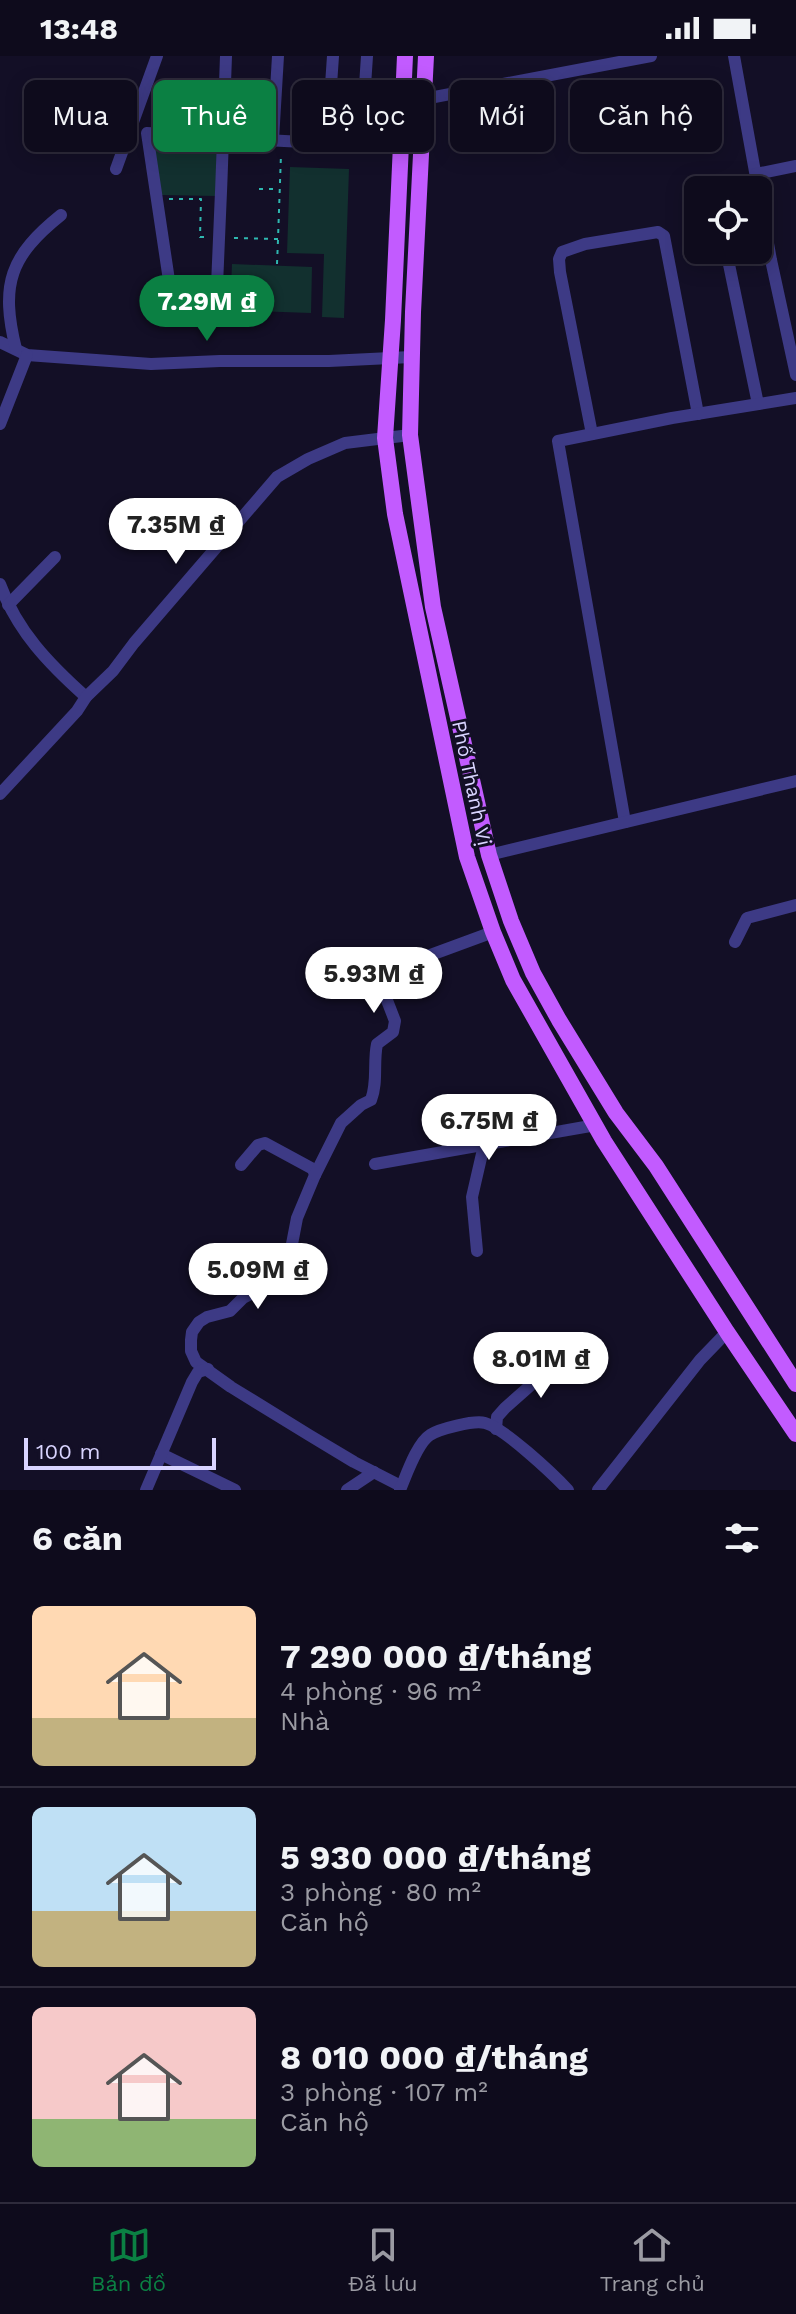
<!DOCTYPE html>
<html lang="vi">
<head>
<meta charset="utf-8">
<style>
	:root { --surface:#0e0b1c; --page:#171425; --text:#f1f3f6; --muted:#9b9ba3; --line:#2e2b3b; --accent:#0b8043 }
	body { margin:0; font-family:"Work Sans",sans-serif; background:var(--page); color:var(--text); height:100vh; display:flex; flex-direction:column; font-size:30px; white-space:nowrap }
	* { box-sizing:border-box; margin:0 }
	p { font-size:26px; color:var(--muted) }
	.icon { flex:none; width:44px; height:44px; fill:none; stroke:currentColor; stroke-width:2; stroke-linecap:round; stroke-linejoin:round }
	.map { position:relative; height:1434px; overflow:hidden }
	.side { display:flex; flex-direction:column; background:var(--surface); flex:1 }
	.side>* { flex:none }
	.banner { position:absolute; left:24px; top:24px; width:748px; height:72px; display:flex; gap:16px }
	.fabs { position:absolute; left:684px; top:120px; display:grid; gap:16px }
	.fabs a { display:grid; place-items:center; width:88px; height:88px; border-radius:12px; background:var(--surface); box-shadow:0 4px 20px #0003,0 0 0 2px var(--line); font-size:40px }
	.scale { position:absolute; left:24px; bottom:20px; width:192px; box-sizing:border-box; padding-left:8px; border:4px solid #d9d4ff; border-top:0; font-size:22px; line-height:28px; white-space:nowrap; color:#d9d4ff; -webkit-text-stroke:6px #130f26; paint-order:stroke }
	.price { position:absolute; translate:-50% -68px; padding:0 18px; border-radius:28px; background:#fff; color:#222; font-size:26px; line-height:52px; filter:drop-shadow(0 2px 4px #0008) }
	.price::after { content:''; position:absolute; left:50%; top:48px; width:24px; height:18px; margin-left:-12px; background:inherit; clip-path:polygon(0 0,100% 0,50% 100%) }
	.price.on { background:var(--accent); color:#fff }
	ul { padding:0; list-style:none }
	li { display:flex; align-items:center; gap:24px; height:200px; padding:0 32px }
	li+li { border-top:2px solid var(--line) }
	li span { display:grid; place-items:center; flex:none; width:224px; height:160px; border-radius:12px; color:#555 }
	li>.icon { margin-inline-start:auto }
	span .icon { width:96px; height:96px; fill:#fffc; stroke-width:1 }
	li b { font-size:34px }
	h2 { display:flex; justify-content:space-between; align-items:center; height:96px; padding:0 32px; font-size:34px }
	.tag { padding:0 28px; border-radius:12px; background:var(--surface); box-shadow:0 4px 20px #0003,0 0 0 2px var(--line); font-size:28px; line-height:72px }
	.tag.on { background:var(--accent); color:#fff }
	.status { display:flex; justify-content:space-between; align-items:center; height:56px; padding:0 40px; background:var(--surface); direction:ltr }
	.status svg { height:22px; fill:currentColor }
	.tabs { display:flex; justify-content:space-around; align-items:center; height:112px; border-top:2px solid var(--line); background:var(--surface); font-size:22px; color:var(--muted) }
	.tabs a { display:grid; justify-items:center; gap:4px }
	.tabs .on { color:var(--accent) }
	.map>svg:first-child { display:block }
	.green { fill:#12302f }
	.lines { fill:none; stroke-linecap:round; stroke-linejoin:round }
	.path { stroke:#2fb8b0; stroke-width:2; stroke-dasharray:4 6; stroke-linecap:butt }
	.minor { stroke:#3d3a85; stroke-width:12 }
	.major { stroke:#c25bff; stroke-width:16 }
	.labels { text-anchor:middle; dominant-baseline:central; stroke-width:6; stroke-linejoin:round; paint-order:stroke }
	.street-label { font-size:20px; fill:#d9d4ff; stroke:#130f26 }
</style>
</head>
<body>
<div class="status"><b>13:48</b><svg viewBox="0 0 49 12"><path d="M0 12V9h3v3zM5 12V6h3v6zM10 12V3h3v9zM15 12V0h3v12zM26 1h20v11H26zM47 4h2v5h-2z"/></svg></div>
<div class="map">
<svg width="796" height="1434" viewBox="0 0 796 1434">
	<rect width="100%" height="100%" fill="#130f26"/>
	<g class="green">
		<polygon points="151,81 217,84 216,140 160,139"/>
		<polygon points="290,111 349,113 344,262 322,261 324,198 287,197"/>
		<polygon points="232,208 312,211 311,257 230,254"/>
	</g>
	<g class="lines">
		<g class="path">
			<polyline points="259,133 278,133"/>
			<polyline points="169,143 201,143 200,181 207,181"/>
			<polyline points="234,182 278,183 281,98"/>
			<polyline points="277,208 278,184"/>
		</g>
		<g class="minor">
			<path d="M226 0C223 84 220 169 216 253L173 251 147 77C231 82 316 87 400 91"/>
			<polyline points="734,0 771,204 796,319"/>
			<polyline points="424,43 651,0"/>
			<polyline points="273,84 278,0"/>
			<polyline points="327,87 333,0"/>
			<polyline points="361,89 367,0"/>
			<polyline points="116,113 157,0"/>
			<polyline points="756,118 796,110"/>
			<polyline points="726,194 758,348"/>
			<polyline points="0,286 27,299 151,308 220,305 329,305 411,301"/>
			<path d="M16 293C0 228 10 200 61 159"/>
			<polyline points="0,368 27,299"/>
			<polyline points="592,378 560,216 559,203 562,196 585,188 658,176 664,180 698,358"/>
			<path d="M0 528C17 575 49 608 86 641"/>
			<polyline points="8,549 55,501"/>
			<polyline points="0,738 77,655 86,641 113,615 134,587 277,421 308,403 345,387 410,379"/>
			<polyline points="625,766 558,385 672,362 796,342"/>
			<polyline points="489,799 796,725"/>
			<polyline points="735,886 747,862 796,849"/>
			<polyline points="375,1108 596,1069"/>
			<polyline points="241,1109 258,1089 265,1087 313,1113 315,1119 297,1162 287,1214 266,1230 243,1242 230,1255 207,1261 199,1266 192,1276 191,1284 191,1295 196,1306 231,1331 309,1379 354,1406 401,1430"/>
			<path d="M315 1119 341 1067 361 1049 371 1044C378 1026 373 1007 377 988L393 976 395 965 383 934 385 921 398 911 493 876"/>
			<polyline points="477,1195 472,1141 484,1089"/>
			<polyline points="496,1373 497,1361 505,1352 540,1321 559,1310 578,1310"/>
			<polyline points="161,1398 235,1434"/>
			<polyline points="146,1434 192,1326 198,1316 208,1313"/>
			<polyline points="347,1434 374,1416"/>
			<path d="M400 1434C406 1420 417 1387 430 1379 439 1373 474 1364 485 1367 504 1372 553 1418 568 1434"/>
			<polyline points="598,1434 700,1304 727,1276"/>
		</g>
		<g class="major">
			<polyline points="405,0 393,264 385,382 395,458 467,801 493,876 513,924 604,1085 727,1276 796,1378"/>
			<polyline points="426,0 413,256 410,379 433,551 489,799 511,865 533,917 559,964 616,1057 656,1110 796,1328"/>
		</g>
	</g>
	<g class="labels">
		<g class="street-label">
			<text transform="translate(472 727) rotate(78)">Phố Thanh Vị</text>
		</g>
	</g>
</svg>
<div class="fabs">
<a><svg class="icon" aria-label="locate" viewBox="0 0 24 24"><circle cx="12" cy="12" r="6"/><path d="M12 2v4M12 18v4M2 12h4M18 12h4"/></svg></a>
</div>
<div class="scale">100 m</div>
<b class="price on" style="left:207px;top:287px">7.29M ₫</b>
<b class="price" style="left:176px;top:510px">7.35M ₫</b>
<b class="price" style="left:374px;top:959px">5.93M ₫</b>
<b class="price" style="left:489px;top:1106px">6.75M ₫</b>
<b class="price" style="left:258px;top:1255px">5.09M ₫</b>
<b class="price" style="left:541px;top:1344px">8.01M ₫</b>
<div class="banner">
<a class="tag">Mua</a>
<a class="tag on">Thuê</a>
<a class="tag">Bộ lọc</a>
<a class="tag">Mới</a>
<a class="tag">Căn hộ</a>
</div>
</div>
<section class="side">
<h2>6 căn<svg class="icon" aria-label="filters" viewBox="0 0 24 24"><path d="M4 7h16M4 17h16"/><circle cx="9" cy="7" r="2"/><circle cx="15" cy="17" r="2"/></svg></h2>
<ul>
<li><span style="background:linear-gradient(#ffd9b3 70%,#c2b280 0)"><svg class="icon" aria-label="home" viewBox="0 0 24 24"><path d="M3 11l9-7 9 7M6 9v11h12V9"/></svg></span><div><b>7 290 000 ₫/tháng</b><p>4 phòng · 96 m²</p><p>Nhà</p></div></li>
<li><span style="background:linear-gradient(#bfe0f5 65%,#c2b280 0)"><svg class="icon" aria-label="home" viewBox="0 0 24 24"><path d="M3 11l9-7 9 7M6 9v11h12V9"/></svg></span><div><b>5 930 000 ₫/tháng</b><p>3 phòng · 80 m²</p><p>Căn hộ</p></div></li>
<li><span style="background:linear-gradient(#f6c9c9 70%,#8fb573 0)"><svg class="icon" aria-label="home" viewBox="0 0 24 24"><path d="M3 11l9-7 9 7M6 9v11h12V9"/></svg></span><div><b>8 010 000 ₫/tháng</b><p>3 phòng · 107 m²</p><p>Căn hộ</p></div></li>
</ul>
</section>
<nav class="tabs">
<a class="on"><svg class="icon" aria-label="map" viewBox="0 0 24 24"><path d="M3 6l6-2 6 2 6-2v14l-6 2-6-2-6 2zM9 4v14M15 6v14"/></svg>Bản đồ</a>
<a><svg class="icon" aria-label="saved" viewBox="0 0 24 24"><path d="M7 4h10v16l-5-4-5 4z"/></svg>Đã lưu</a>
<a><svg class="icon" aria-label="home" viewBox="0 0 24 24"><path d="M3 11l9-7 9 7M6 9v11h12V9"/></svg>Trang chủ</a>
</nav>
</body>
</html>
